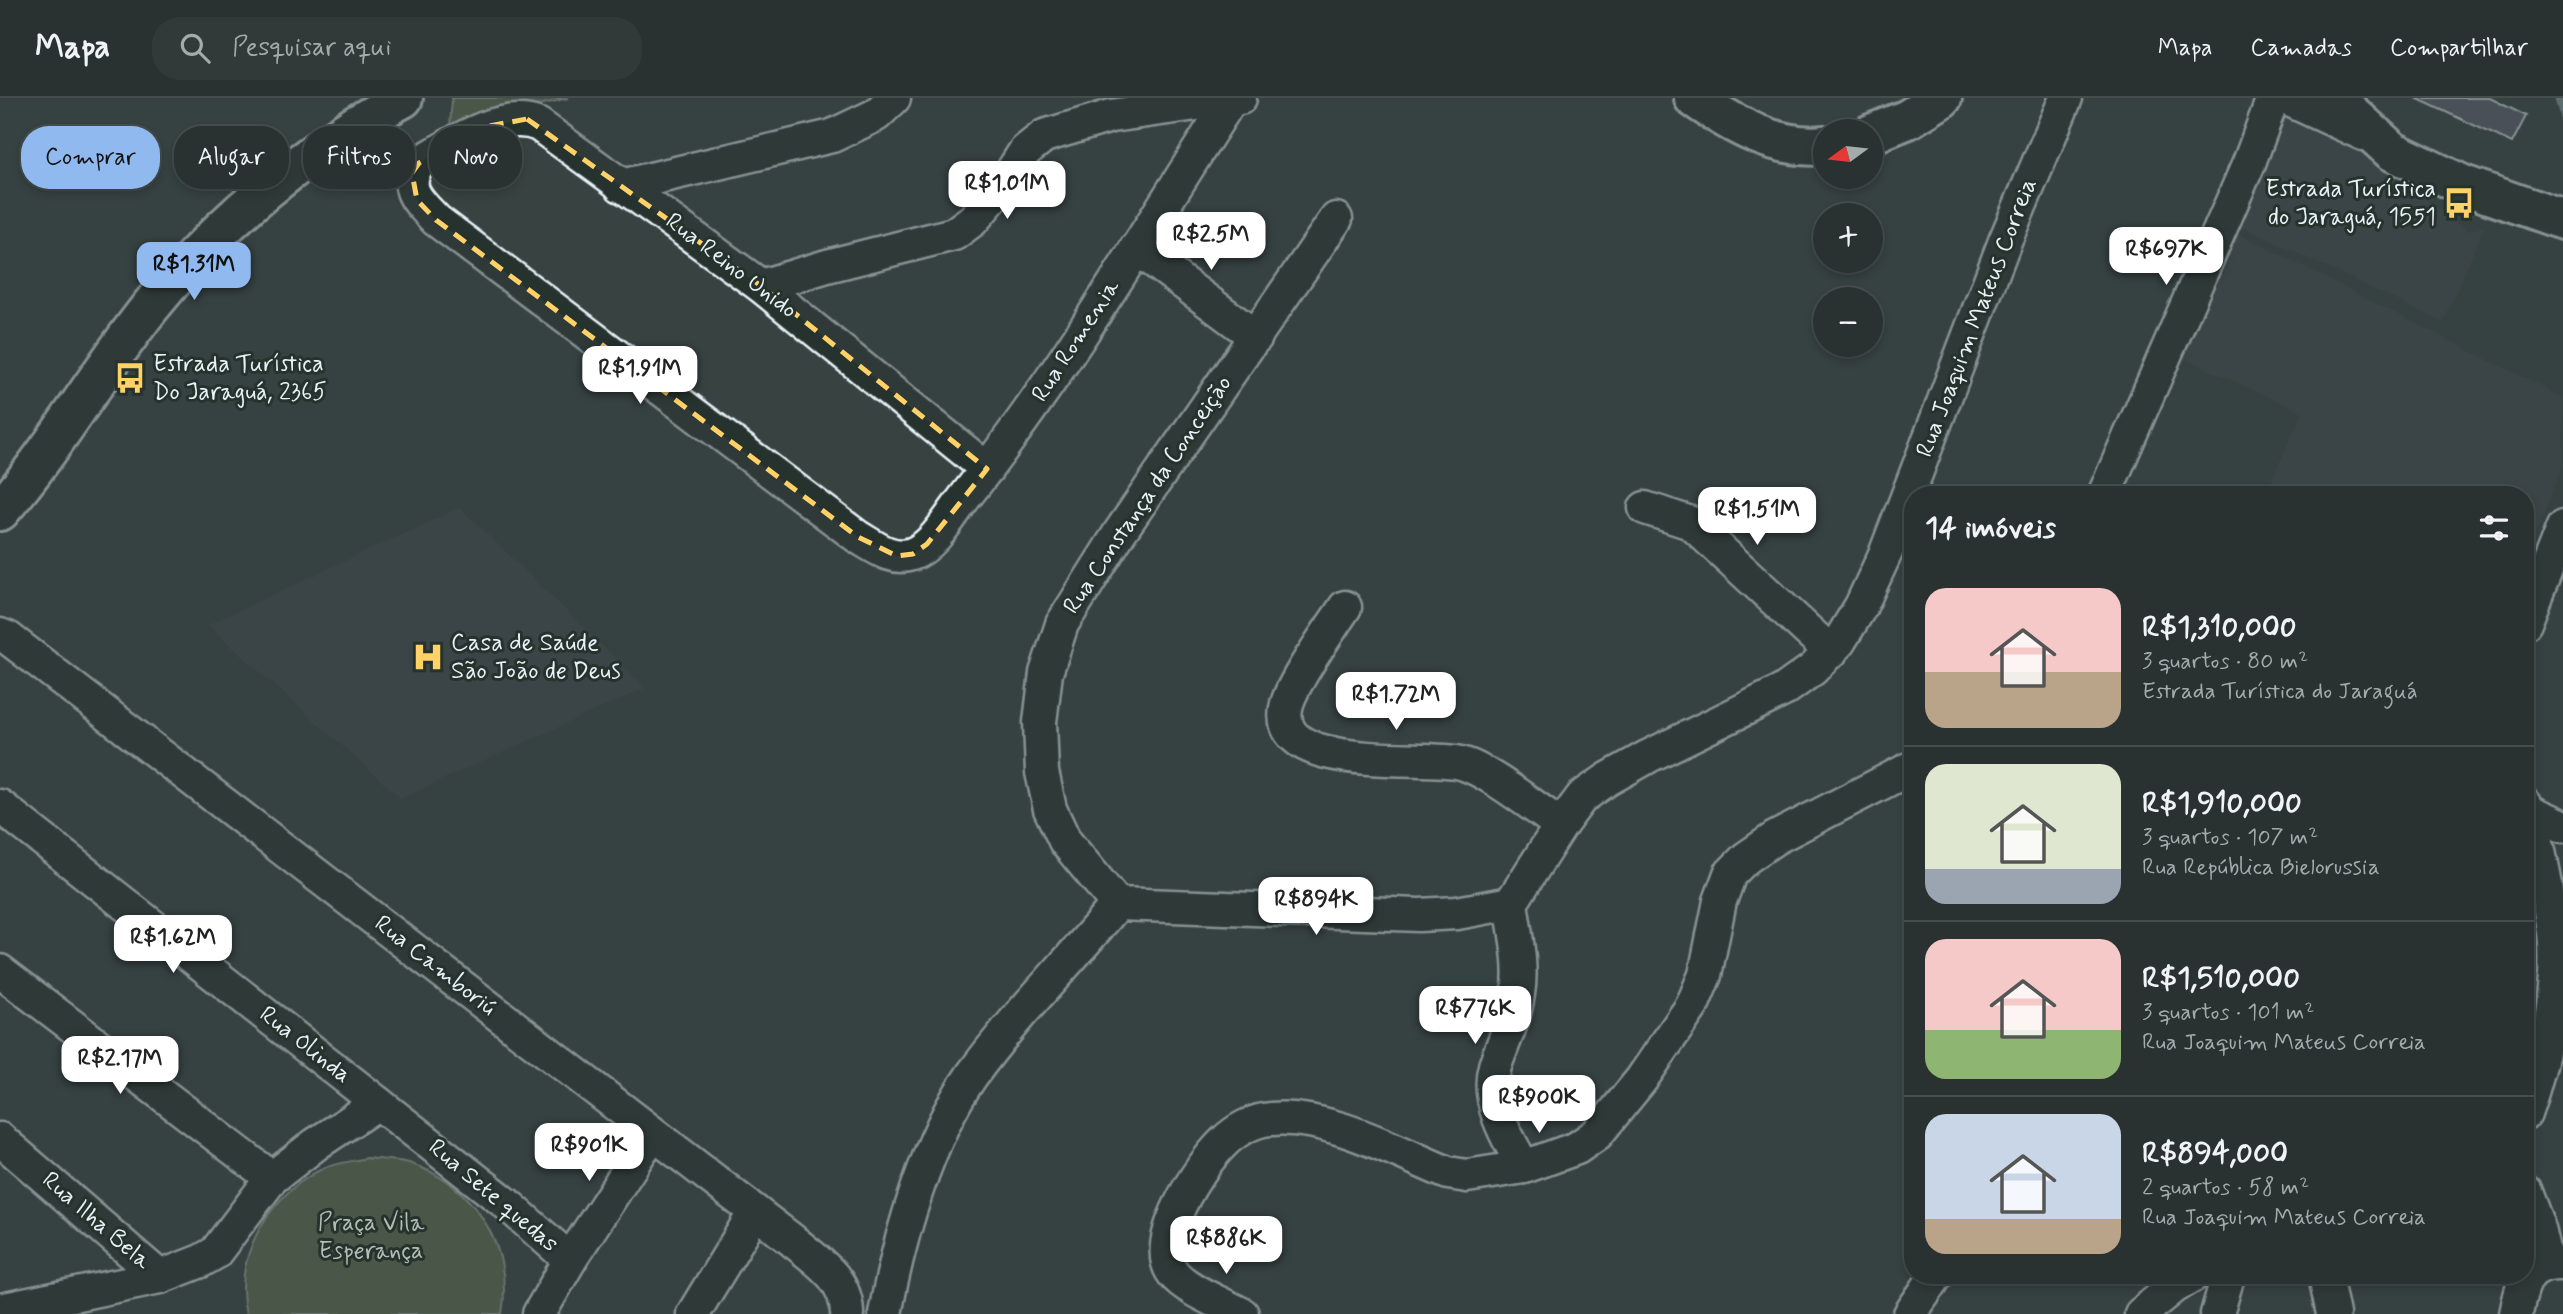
<!DOCTYPE html>
<html lang="pt">
<head>
<meta charset="utf-8">
<style>
	:root { --surface:#293231; --page:#313a39; --text:#f1f3f6; --muted:#a5aaab; --line:#454d4d; --accent:#90b9f0 }
	body { margin:0; font-family:Mynerve,sans-serif; background:var(--page); color:var(--text); height:100vh; display:flex; flex-direction:column; font-size:26px; white-space:nowrap }
	* { box-sizing:border-box; margin:0 }
	p { font-size:23px; color:var(--muted) }
	.icon { flex:none; width:38px; height:38px; fill:none; stroke:currentColor; stroke-width:2; stroke-linecap:round; stroke-linejoin:round }
	.map { position:relative; flex:1; overflow:hidden }
	.panel { position:absolute; left:1904px; top:388px; width:630px; height:798px; display:flex; flex-direction:column; background:var(--surface); border-radius:28px; box-shadow:0 4px 10px #0003,0 0 0 2px var(--line) }
	.panel>* { flex:none }
	.hud { position:absolute; left:21px; top:28px; width:665px; height:63px; display:flex; gap:14px }
	.needle { width:46px; rotate:255deg }
	.buttons { position:absolute; left:1813px; top:21px; display:grid; gap:14px }
	.buttons a { display:grid; place-items:center; width:70px; height:70px; border-radius:50%; background:var(--surface); box-shadow:0 4px 10px #0003,0 0 0 2px var(--line); font-size:35px }
	.price { position:absolute; translate:-50% -60px; padding:0 16px; border-radius:14px; background:#fff; color:#222; font-size:23px; line-height:46px; filter:drop-shadow(0 2px 4px #0008) }
	.price::after { content:''; position:absolute; left:50%; top:42px; width:21px; height:16px; margin-left:-10px; background:inherit; clip-path:polygon(0 0,100% 0,50% 100%) }
	.price.current { background:var(--accent); color:#111 }
	ul { padding:0; list-style:none }
	li { display:flex; align-items:center; gap:21px; height:175px; padding:0 21px }
	li+li { border-top:2px solid var(--line) }
	li span { display:grid; place-items:center; flex:none; width:196px; height:140px; border-radius:21px; color:#555 }
	li>.icon { margin-inline-start:auto }
	span .icon { width:84px; height:84px; fill:#fffc; stroke-width:1 }
	li b { font-size:30px }
	h2 { display:flex; justify-content:space-between; align-items:center; height:84px; padding:0 21px; font-size:30px }
	.pill { padding:0 24px; border-radius:28px; background:var(--surface); box-shadow:0 4px 10px #0003,0 0 0 2px var(--line); font-size:24px; line-height:63px }
	.pill.current { background:var(--accent); color:#111 }
	header { display:flex; align-items:center; gap:42px; box-sizing:border-box; height:98px; padding:0 35px; background:var(--surface); border-bottom:2px solid var(--line) }
	header strong { font-size:33px }
	nav { display:flex; gap:38px; margin-inline-start:auto; font-size:24px }
	.search { width:490px; height:63px; background:var(--page); display:flex; align-items:center; gap:18px; box-sizing:border-box; padding:0 24px; border-radius:28px; color:var(--muted); font-size:26px }
	.map>svg:first-child { display:block }
	.built { fill:#434c4f }
	.green { fill:#617051; stroke:#a4b0a4; stroke-width:2 }
	.lines { fill:none; stroke-linecap:round; stroke-linejoin:round }
	.stream { stroke:#89a2a6; stroke-width:7 }
	.building { fill:#606471; stroke:#e8f1f8; stroke-width:2 }
	.minor-casing { stroke:#e8f1f8; stroke-width:37 }
	.major-casing { stroke:#e8f1f8; stroke-width:44 }
	.minor { stroke:#26332d; stroke-width:32 }
	.major { stroke:#26332d; stroke-width:38 }
	.marked { fill:none; stroke:#ffd166; stroke-width:5; stroke-dasharray:14 9; stroke-linejoin:round }
	.labels { text-anchor:middle; dominant-baseline:central; stroke-width:6; stroke-linejoin:round; paint-order:stroke }
	.poi-label { font-size:24px; fill:#e8f1f8; stroke:#26332d; text-anchor:start }
	.street-label { font-size:24px; fill:#e8f1f8; stroke:#26332d }
	.park-label { font-size:24px; fill:#b2bdb5; stroke:#26332d }
</style>
</head>
<body>
<header>
<strong>Mapa</strong>
<div class="search"><svg class="icon" aria-label="search" viewBox="0 0 24 24"><circle cx="10" cy="10" r="6"/><path d="M15 15l6 6"/></svg>Pesquisar aqui</div>
<nav><a>Mapa</a><a>Camadas</a><a>Compartilhar</a></nav>
</header>
<div class="map">
<svg width="2563" height="1216" viewBox="0 0 2563 1216">
	<rect width="100%" height="100%" fill="#374241"/>
	<filter id="ink" filterUnits="userSpaceOnUse"><feTurbulence type="fractalNoise" baseFrequency=".0143" numOctaves="2"/><feDisplacementMap in="SourceGraphic" scale="14" xChannelSelector="R" yChannelSelector="G"/><feConvolveMatrix kernelMatrix="1 2 1 2 8 2 1 2 1" color-interpolation-filters="sRGB"/></filter>
	<g filter="url(#ink)">
		<g class="built">
			<polygon points="2282,18 2353,45 2467,133 2484,129 2443,224 2235,125"/>
			<polygon points="2234,134 2563,300 2563,367 2525,462 2525,397 2265,397 2303,314 2177,257"/>
			<polygon points="460,410 645,590 401,700 208,527"/>
		</g>
		<g class="green">
			<polygon points="452,0 568,0 450,29"/>
			<path d="M367 1060C380 1062 396 1061 409 1065 475 1087 513 1148 502 1216H246C232 1157 271 1095 324 1070 337 1065 353 1063 367 1060Z"/>
		</g>
		<g class="lines">
			<polyline class="stream" points="2558,0 2563,19"/>
		</g>
		<polygon class="building" points="2416,0 2490,0 2526,18 2512,45"/>
		<g class="lines">
			<defs>
				<g id="minor">
					<polyline points="2285,0 2363,36"/>
					<polyline points="621,88 832,38 876,17 894,0"/>
					<polyline points="1136,150 1256,239"/>
					<polyline points="761,188 827,168 954,136 973,122 1004,86 1025,53 1044,38 1111,18 1240,0"/>
					<path d="M987 371 761 188 539 27C502 11 450 47 419 65 401 90 419 104 436 122L858 439C875 449 892 463 912 456 934 448 951 417 965 399 1064 274 1144 136 1230 3"/>
					<polyline points="2104,397 2249,65 2273,0"/>
					<polyline points="1645,410 1691,425 1831,554"/>
					<path d="M1345 509C1331 531 1290 586 1286 610 1274 676 1424 656 1461 665 1488 672 1536 711 1561 727"/>
					<polyline points="2525,525 2563,429"/>
					<path d="M0 537 8 540 792 1142C817 1163 847 1180 847 1216"/>
					<polyline points="2525,705 2530,713 2563,728"/>
					<polyline points="0,708 378,1005"/>
					<polyline points="1117,806 1065,743 1050,711 1042,674 1040,624 1046,575 1062,526 1120,434 1336,121"/>
					<polyline points="1117,806 1419,817 1457,815 1511,805"/>
					<polyline points="0,873 272,1080"/>
					<path d="M2525 1015C2543 965 2561 888 2554 835 2549 794 2539 753 2530 713"/>
					<polyline points="0,1041 160,1179"/>
					<path d="M1524 1069C1507 1040 1485 1003 1495 968 1503 944 1515 921 1518 896 1523 867 1515 834 1511 805L1561 727 1582 699 1608 681 1649 658 1784 592 1813 571 1839 544 1861 508 1886 454 2005 143 2066 0"/>
					<polyline points="2525,1094 2539,1131 2547,1165"/>
					<polyline points="570,1162 652,1036"/>
					<polyline points="2325,1178 2333,1216"/>
					<polyline points="0,1212 160,1179 201,1163 215,1155 272,1080 316,1046 378,1005 507,1106 570,1162 539,1216"/>
					<polyline points="693,1216 755,1114"/>
					<path d="M885 1216C899 1140 927 1041 972 977 1016 916 1070 864 1117 806"/>
					<path d="M1242 1216C1223 1206 1186 1192 1173 1175 1149 1143 1200 1067 1224 1044 1236 1032 1254 1022 1271 1021 1326 1015 1397 1054 1448 1075L1467 1078 1524 1069 1577 1050 1597 1036 1641 982 1692 908 1705 877 1720 803 1730 776 1746 760 1775 740 1913 669"/>
					<polyline points="1910,1216 1936,1178"/>
					<polyline points="2141,1216 2174,1189 2192,1178"/>
					<polyline points="2217,1216 2228,1178"/>
					<path d="M2516 1216C2522 1186 2527 1164 2563 1166"/>
				</g>
				<g id="major">
					<path d="M1694 0C1733 27 1776 52 1825 47"/>
					<polyline points="2334,0 2392,53 2463,87 2563,122"/>
					<polyline points="1871,36 1908,21 1942,0"/>
					<path d="M0 413C56 349 98 274 151 208 219 124 307 51 403 0"/>
				</g>
			</defs>
			<use href="#minor" class="minor-casing"/>
			<use href="#major" class="major-casing"/>
			<use href="#minor" class="minor"/>
			<use href="#major" class="major"/>
		</g>
	</g>
	<path d="M0 0H2563V1216H0ZM527 21 761 188 987 371 927 446 913 456 897 458 858 439 436 122 417 102 412 75 419 65 489 28Z" fill="#374241" fill-opacity=".55" fill-rule="evenodd"/>
	<path class="marked" d="M527 21 761 188 987 371 927 446 913 456 897 458 858 439 436 122 417 102 412 75 419 65 489 28Z"/>
	<defs>
		<symbol id="bus-bare" viewBox="-9 -9 18 18"><path d="M-5-6H5V4H4V6H2V4H-2V6H-4V4H-5ZM-3.5-4V0h7V-4ZM-3.5 1.2v1.5H-2V1.2ZM2 1.2v1.5H3.5V1.2Z" fill="#ffd166" stroke="#26332d" stroke-width="2.5" paint-order="stroke"/></symbol>
		<symbol id="hospital-bare" viewBox="-9 -9 18 18"><path d="M-5-5h3v3.5h4V-5h3V5h-3V1.5h-4V5h-3Z" fill="#ffd166" stroke="#26332d" stroke-width="2.5" paint-order="stroke"/></symbol>
	</defs>
	<g fill-rule="evenodd">
		<use href="#bus-bare" x="2437" y="83" width="44" height="44"/>
		<use href="#bus-bare" x="108" y="258" width="44" height="44"/>
		<use href="#hospital-bare" x="406" y="537" width="44" height="44"/>
	</g>
	<g class="labels">
		<g class="poi-label">
			<text x="2436" y="91" text-anchor="end">Estrada Turística<tspan x="2436" dy="28">do Jaraguá, 1551</tspan></text>
			<text x="153" y="266">Estrada Turística<tspan x="153" dy="28">Do Jaraguá, 2365</tspan></text>
			<text x="451" y="545">Casa de Saúde<tspan x="451" dy="28">São João de Deus</tspan></text>
		</g>
		<g class="street-label">
			<text transform="translate(731 168) rotate(37)">Rua Reino Unido</text>
			<text transform="translate(1977 220) rotate(-69)">Rua Joaquim Mateus Correia</text>
			<text transform="translate(1076 243) rotate(-57)">Rua Romenia</text>
			<text transform="translate(1148 397) rotate(-56)">Rua Constança da Conceição</text>
			<text transform="translate(435 868) rotate(38)">Rua Camboriú</text>
			<text transform="translate(305 947) rotate(38)">Rua Olinda</text>
			<text transform="translate(493 1098) rotate(40)">Rua Sete quedas</text>
			<text transform="translate(96 1123) rotate(41)">Rua Ilha Bela</text>
		</g>
		<g class="park-label">
			<text x="371" y="1125">Praça Vila<tspan x="371" dy="28">Esperança</tspan></text>
		</g>
	</g>
</svg>
<div class="buttons">
<a><svg class="needle" viewBox="-14 -14 28 28"><path d="M0-13l5 13h-10z" fill="#e53935"/><path d="M0 13l5-13h-10z" fill="#a5aaab"/></svg></a>
<a>+</a>
<a>−</a>
</div>
<b class="price" style="left:1007px;top:123px">R$1.01M</b>
<b class="price" style="left:1211px;top:174px">R$2.5M</b>
<b class="price" style="left:2166px;top:189px">R$697K</b>
<b class="price current" style="left:194px;top:204px">R$1.31M</b>
<b class="price" style="left:640px;top:308px">R$1.91M</b>
<b class="price" style="left:1757px;top:449px">R$1.51M</b>
<b class="price" style="left:1396px;top:634px">R$1.72M</b>
<b class="price" style="left:1316px;top:839px">R$894K</b>
<b class="price" style="left:173px;top:877px">R$1.62M</b>
<b class="price" style="left:1475px;top:948px">R$776K</b>
<b class="price" style="left:120px;top:998px">R$2.17M</b>
<b class="price" style="left:1539px;top:1037px">R$900K</b>
<b class="price" style="left:589px;top:1085px">R$901K</b>
<b class="price" style="left:1226px;top:1178px">R$886K</b>
<div class="hud">
<a class="pill current">Comprar</a>
<a class="pill">Alugar</a>
<a class="pill">Filtros</a>
<a class="pill">Novo</a>
</div>
<section class="panel">
<h2>14 imóveis<svg class="icon" aria-label="filters" viewBox="0 0 24 24"><path d="M4 7h16M4 17h16"/><circle cx="9" cy="7" r="2"/><circle cx="15" cy="17" r="2"/></svg></h2>
<ul>
<li><span style="background:linear-gradient(#f6c9c9 60%,#b9a48a 0)"><svg class="icon" aria-label="home" viewBox="0 0 24 24"><path d="M3 11l9-7 9 7M6 9v11h12V9"/></svg></span><div><b>R$1,310,000</b><p>3 quartos · 80 m²</p><p>Estrada Turística do Jaraguá</p></div></li>
<li><span style="background:linear-gradient(#dfe7d0 75%,#9aa5b1 0)"><svg class="icon" aria-label="home" viewBox="0 0 24 24"><path d="M3 11l9-7 9 7M6 9v11h12V9"/></svg></span><div><b>R$1,910,000</b><p>3 quartos · 107 m²</p><p>Rua República Bielorussia</p></div></li>
<li><span style="background:linear-gradient(#f6c9c9 65%,#8fb573 0)"><svg class="icon" aria-label="home" viewBox="0 0 24 24"><path d="M3 11l9-7 9 7M6 9v11h12V9"/></svg></span><div><b>R$1,510,000</b><p>3 quartos · 101 m²</p><p>Rua Joaquim Mateus Correia</p></div></li>
<li><span style="background:linear-gradient(#c9d6e8 75%,#b9a48a 0)"><svg class="icon" aria-label="home" viewBox="0 0 24 24"><path d="M3 11l9-7 9 7M6 9v11h12V9"/></svg></span><div><b>R$894,000</b><p>2 quartos · 58 m²</p><p>Rua Joaquim Mateus Correia</p></div></li>
</ul>
</section>
</div>
</body>
</html>
